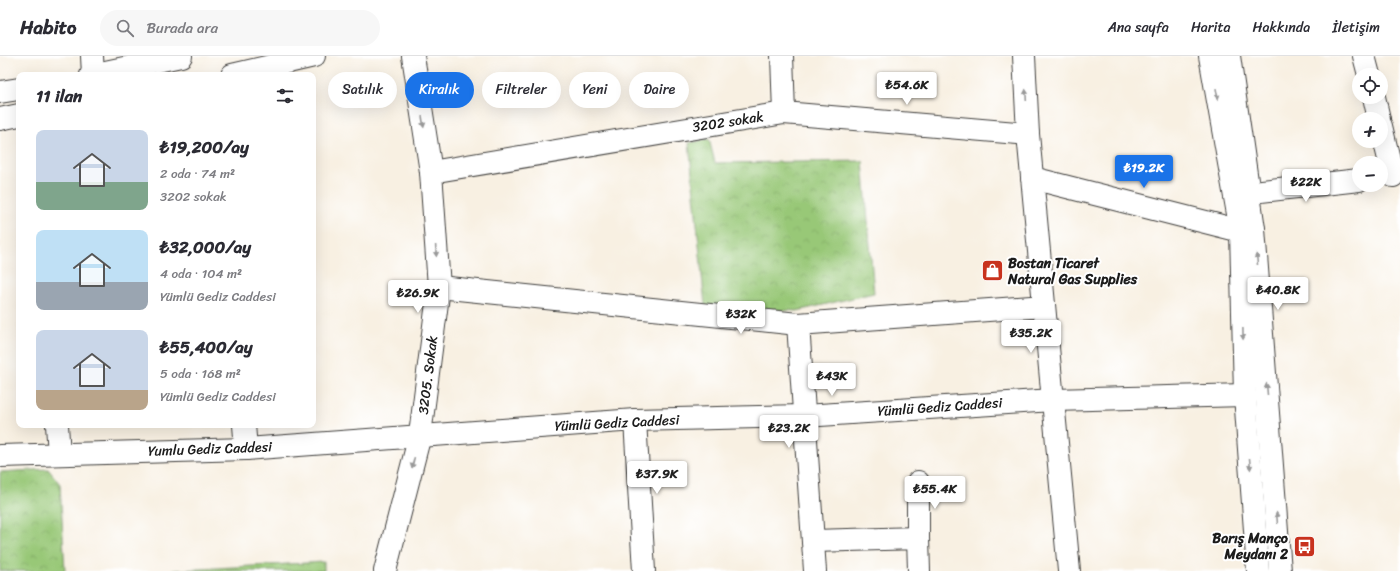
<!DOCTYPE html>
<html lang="tr">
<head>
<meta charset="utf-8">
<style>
	:root { --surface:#fff; --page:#f7f7f7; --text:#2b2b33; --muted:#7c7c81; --line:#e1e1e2; --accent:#1a73e8 }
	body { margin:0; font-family:Sriracha,sans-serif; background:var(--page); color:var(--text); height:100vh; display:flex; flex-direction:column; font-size:15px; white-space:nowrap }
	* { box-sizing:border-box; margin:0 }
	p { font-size:13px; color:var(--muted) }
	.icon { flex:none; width:22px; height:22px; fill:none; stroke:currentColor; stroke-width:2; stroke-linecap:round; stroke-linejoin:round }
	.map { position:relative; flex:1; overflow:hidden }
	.panel { position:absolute; left:16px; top:16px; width:300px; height:356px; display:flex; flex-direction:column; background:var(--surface); border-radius:8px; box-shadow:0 4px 16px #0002 }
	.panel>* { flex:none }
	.top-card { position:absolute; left:328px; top:16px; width:380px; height:36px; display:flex; gap:8px }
	.tools { position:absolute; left:1352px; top:12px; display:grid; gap:8px }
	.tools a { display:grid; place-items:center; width:36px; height:36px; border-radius:50%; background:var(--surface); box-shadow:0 4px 16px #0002; font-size:20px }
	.price { position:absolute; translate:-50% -34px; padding:0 9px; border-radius:4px; background:#fff; color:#222; font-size:13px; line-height:26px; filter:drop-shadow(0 1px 2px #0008) }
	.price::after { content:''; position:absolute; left:50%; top:24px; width:12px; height:9px; margin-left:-6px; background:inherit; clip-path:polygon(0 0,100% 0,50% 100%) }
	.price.current { background:var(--accent); color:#fff }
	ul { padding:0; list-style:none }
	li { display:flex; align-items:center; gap:12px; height:100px; padding:0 20px }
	li span { display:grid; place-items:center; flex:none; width:112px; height:80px; border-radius:8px; color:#555 }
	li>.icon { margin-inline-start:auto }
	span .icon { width:48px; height:48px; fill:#fffc; stroke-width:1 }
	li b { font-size:17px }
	h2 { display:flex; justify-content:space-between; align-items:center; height:48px; padding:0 20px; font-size:17px }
	.chip { padding:0 14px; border-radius:18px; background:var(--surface); box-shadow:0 4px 16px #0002; font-size:14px; line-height:36px }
	.chip.current { background:var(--accent); color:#fff }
	header { display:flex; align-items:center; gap:24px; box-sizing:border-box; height:56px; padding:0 20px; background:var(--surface); border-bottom:1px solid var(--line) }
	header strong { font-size:19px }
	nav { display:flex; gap:22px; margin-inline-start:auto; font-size:14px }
	.search { width:280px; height:36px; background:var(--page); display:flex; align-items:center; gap:10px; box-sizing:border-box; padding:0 14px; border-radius:22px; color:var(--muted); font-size:15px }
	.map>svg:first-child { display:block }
	.park { fill:url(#park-crowns); stroke:#5a724a }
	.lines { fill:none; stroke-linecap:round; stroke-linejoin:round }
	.minor-casing { stroke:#3d3c3a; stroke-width:24 }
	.major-casing { stroke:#3d3c3a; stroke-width:24 }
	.minor { stroke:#fff; stroke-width:22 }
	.major { stroke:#fff; stroke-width:22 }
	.oneway { fill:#999 }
	.labels { text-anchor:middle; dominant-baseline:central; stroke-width:4; stroke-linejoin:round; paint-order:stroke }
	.street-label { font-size:14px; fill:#1c1c1c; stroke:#fff }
	.poi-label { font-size:14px; font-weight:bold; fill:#1c1c1c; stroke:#fff; text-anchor:start }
</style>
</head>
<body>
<header>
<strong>Habito</strong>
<div class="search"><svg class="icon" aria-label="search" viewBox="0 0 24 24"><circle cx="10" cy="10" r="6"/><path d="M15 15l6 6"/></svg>Burada ara</div>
<nav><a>Ana sayfa</a><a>Harita</a><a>Hakkında</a><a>İletişim</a></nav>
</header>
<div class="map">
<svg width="1400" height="515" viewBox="0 0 1400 515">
	<defs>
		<pattern id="park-crowns" width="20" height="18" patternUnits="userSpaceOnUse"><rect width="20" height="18" fill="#98c877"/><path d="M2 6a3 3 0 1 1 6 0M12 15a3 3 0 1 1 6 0" fill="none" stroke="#82ab66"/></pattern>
	</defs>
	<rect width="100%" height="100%" fill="#fff"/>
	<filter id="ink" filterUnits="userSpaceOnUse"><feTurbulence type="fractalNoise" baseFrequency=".025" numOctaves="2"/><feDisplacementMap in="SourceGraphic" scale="8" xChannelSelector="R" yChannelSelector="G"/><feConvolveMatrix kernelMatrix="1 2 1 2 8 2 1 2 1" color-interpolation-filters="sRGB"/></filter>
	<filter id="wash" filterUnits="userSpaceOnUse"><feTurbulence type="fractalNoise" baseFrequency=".012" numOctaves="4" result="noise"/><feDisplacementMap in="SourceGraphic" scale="16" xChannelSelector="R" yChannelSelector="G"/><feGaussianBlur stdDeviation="0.9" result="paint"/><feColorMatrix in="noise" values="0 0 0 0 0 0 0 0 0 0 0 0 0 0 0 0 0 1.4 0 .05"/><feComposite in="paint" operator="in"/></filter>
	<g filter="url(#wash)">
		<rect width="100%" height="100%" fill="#f8f0e2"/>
		<g class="park">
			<polygon points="709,83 715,107 863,105 874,237 797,255 705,250 689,87"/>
			<polygon points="48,413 60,428 65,515 0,515 0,416"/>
			<polygon points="324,506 324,515 161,515"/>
		</g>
	</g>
	<g filter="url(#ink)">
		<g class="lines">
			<defs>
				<g id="minor">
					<polyline points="92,0 93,19"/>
					<polyline points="782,0 784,57"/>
					<polyline points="1024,0 1028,78 1069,515"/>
					<polyline points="1364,0 1369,19"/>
					<polyline points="1374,41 1379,63"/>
					<polyline points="1381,70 1393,120"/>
					<polyline points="431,116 784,57 1028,78"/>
					<polyline points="1032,122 1241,175 1254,173"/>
					<polyline points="1235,138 1359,124"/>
					<polyline points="439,231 798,268 1044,250"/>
					<polyline points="798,268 815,515"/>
					<polyline points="635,364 644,515"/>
					<polyline points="57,369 59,398"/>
					<polyline points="244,369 246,393"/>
					<polyline points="0,400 246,393 635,364 804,360 1053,344 1245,339"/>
					<polyline points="918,482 918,426"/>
					<polyline points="813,485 918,482 919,515"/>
				</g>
				<g id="major">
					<polyline points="1210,0 1241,175 1245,339 1258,515"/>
					<polyline points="1229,0 1254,173 1280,515"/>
					<polyline points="91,19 181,0"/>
					<polyline points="232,19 314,0"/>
					<polyline points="0,36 19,33"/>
					<polyline points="0,63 19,59"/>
					<polyline points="385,515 420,379 439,231 431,116 413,0"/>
				</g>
			</defs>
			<use href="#minor" class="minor-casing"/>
			<use href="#major" class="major-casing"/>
			<use href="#minor" class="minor"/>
			<use href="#major" class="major"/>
		</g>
		<defs><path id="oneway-solid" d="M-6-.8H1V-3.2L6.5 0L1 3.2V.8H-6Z"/></defs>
		<g class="oneway">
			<use href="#oneway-solid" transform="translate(1217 38) rotate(80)"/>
			<use href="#oneway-solid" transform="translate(1026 39) rotate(-93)"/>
			<use href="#oneway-solid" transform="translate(423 66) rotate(81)"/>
			<use href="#oneway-solid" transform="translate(436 195) rotate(86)"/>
			<use href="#oneway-solid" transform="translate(1257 203) rotate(-95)"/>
			<use href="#oneway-solid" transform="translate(1243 278) rotate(89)"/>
			<use href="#oneway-solid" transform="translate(1267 333) rotate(-95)"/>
			<use href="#oneway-solid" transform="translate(413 407) rotate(104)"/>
			<use href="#oneway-solid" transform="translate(1250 408) rotate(85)"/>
			<use href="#oneway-solid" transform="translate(1277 462) rotate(-95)"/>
		</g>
	</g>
	<defs>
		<symbol id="shop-square" viewBox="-11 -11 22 22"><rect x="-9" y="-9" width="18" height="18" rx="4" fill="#c8321e" stroke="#fff"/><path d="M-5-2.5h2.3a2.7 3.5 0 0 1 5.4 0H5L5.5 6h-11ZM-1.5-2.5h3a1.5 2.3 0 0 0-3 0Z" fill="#fff"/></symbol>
		<symbol id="bus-square" viewBox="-11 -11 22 22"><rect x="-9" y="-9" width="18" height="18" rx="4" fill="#c8321e" stroke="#fff"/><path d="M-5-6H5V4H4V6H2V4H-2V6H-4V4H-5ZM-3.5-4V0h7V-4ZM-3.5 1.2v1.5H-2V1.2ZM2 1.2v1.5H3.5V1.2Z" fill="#fff"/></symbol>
	</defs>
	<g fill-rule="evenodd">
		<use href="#shop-square" x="980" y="202" width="25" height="25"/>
		<use href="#bus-square" x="1292" y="478" width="25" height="25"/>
	</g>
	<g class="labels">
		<g class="street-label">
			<text transform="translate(728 66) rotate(-9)">3202 sokak</text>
			<text transform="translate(428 319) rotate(-83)">3205. Sokak</text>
			<text transform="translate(940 351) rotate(-4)">Yümlü Gediz Caddesi</text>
			<text transform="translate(617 367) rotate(-3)">Yümlü Gediz Caddesi</text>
			<text transform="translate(210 393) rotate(-2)">Yumlu Gediz Caddesi</text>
		</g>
		<g class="poi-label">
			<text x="1008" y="207">Bostan Ticaret<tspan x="1008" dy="16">Natural Gas Supplies</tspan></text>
			<text x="1288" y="482" text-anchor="end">Barış Manço<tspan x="1288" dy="16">Meydanı 2</tspan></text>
		</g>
	</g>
</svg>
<div class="tools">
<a><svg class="icon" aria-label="locate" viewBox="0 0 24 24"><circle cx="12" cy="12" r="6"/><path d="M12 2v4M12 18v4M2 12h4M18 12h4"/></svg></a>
<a>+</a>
<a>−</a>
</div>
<b class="price" style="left:907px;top:50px">₺54.6K</b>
<b class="price current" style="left:1144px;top:133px">₺19.2K</b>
<b class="price" style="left:1306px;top:147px">₺22K</b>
<b class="price" style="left:1278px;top:255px">₺40.8K</b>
<b class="price" style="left:418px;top:258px">₺26.9K</b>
<b class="price" style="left:741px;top:279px">₺32K</b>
<b class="price" style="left:1031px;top:298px">₺35.2K</b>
<b class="price" style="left:832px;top:341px">₺43K</b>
<b class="price" style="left:789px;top:393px">₺23.2K</b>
<b class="price" style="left:657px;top:439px">₺37.9K</b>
<b class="price" style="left:935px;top:454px">₺55.4K</b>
<div class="top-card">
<a class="chip">Satılık</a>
<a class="chip current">Kiralık</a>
<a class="chip">Filtreler</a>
<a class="chip">Yeni</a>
<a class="chip">Daire</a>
</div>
<section class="panel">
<h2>11 ilan<svg class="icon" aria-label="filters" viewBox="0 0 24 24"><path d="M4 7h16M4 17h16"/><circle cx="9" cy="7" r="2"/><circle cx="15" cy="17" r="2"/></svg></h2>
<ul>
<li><span style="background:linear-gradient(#c9d6e8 65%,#7fa58c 0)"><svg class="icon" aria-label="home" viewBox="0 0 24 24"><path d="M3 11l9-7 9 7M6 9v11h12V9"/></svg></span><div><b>₺19,200/ay</b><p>2 oda · 74 m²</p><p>3202 sokak</p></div></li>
<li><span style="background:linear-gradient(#bfe0f5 65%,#9aa5b1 0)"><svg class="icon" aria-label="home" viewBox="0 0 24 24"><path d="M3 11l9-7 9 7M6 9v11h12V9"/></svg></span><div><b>₺32,000/ay</b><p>4 oda · 104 m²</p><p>Yümlü Gediz Caddesi</p></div></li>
<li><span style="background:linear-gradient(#c9d6e8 75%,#b9a48a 0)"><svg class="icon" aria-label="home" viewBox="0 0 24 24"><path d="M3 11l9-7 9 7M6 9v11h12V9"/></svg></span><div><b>₺55,400/ay</b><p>5 oda · 168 m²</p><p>Yümlü Gediz Caddesi</p></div></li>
</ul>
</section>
</div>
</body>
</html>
